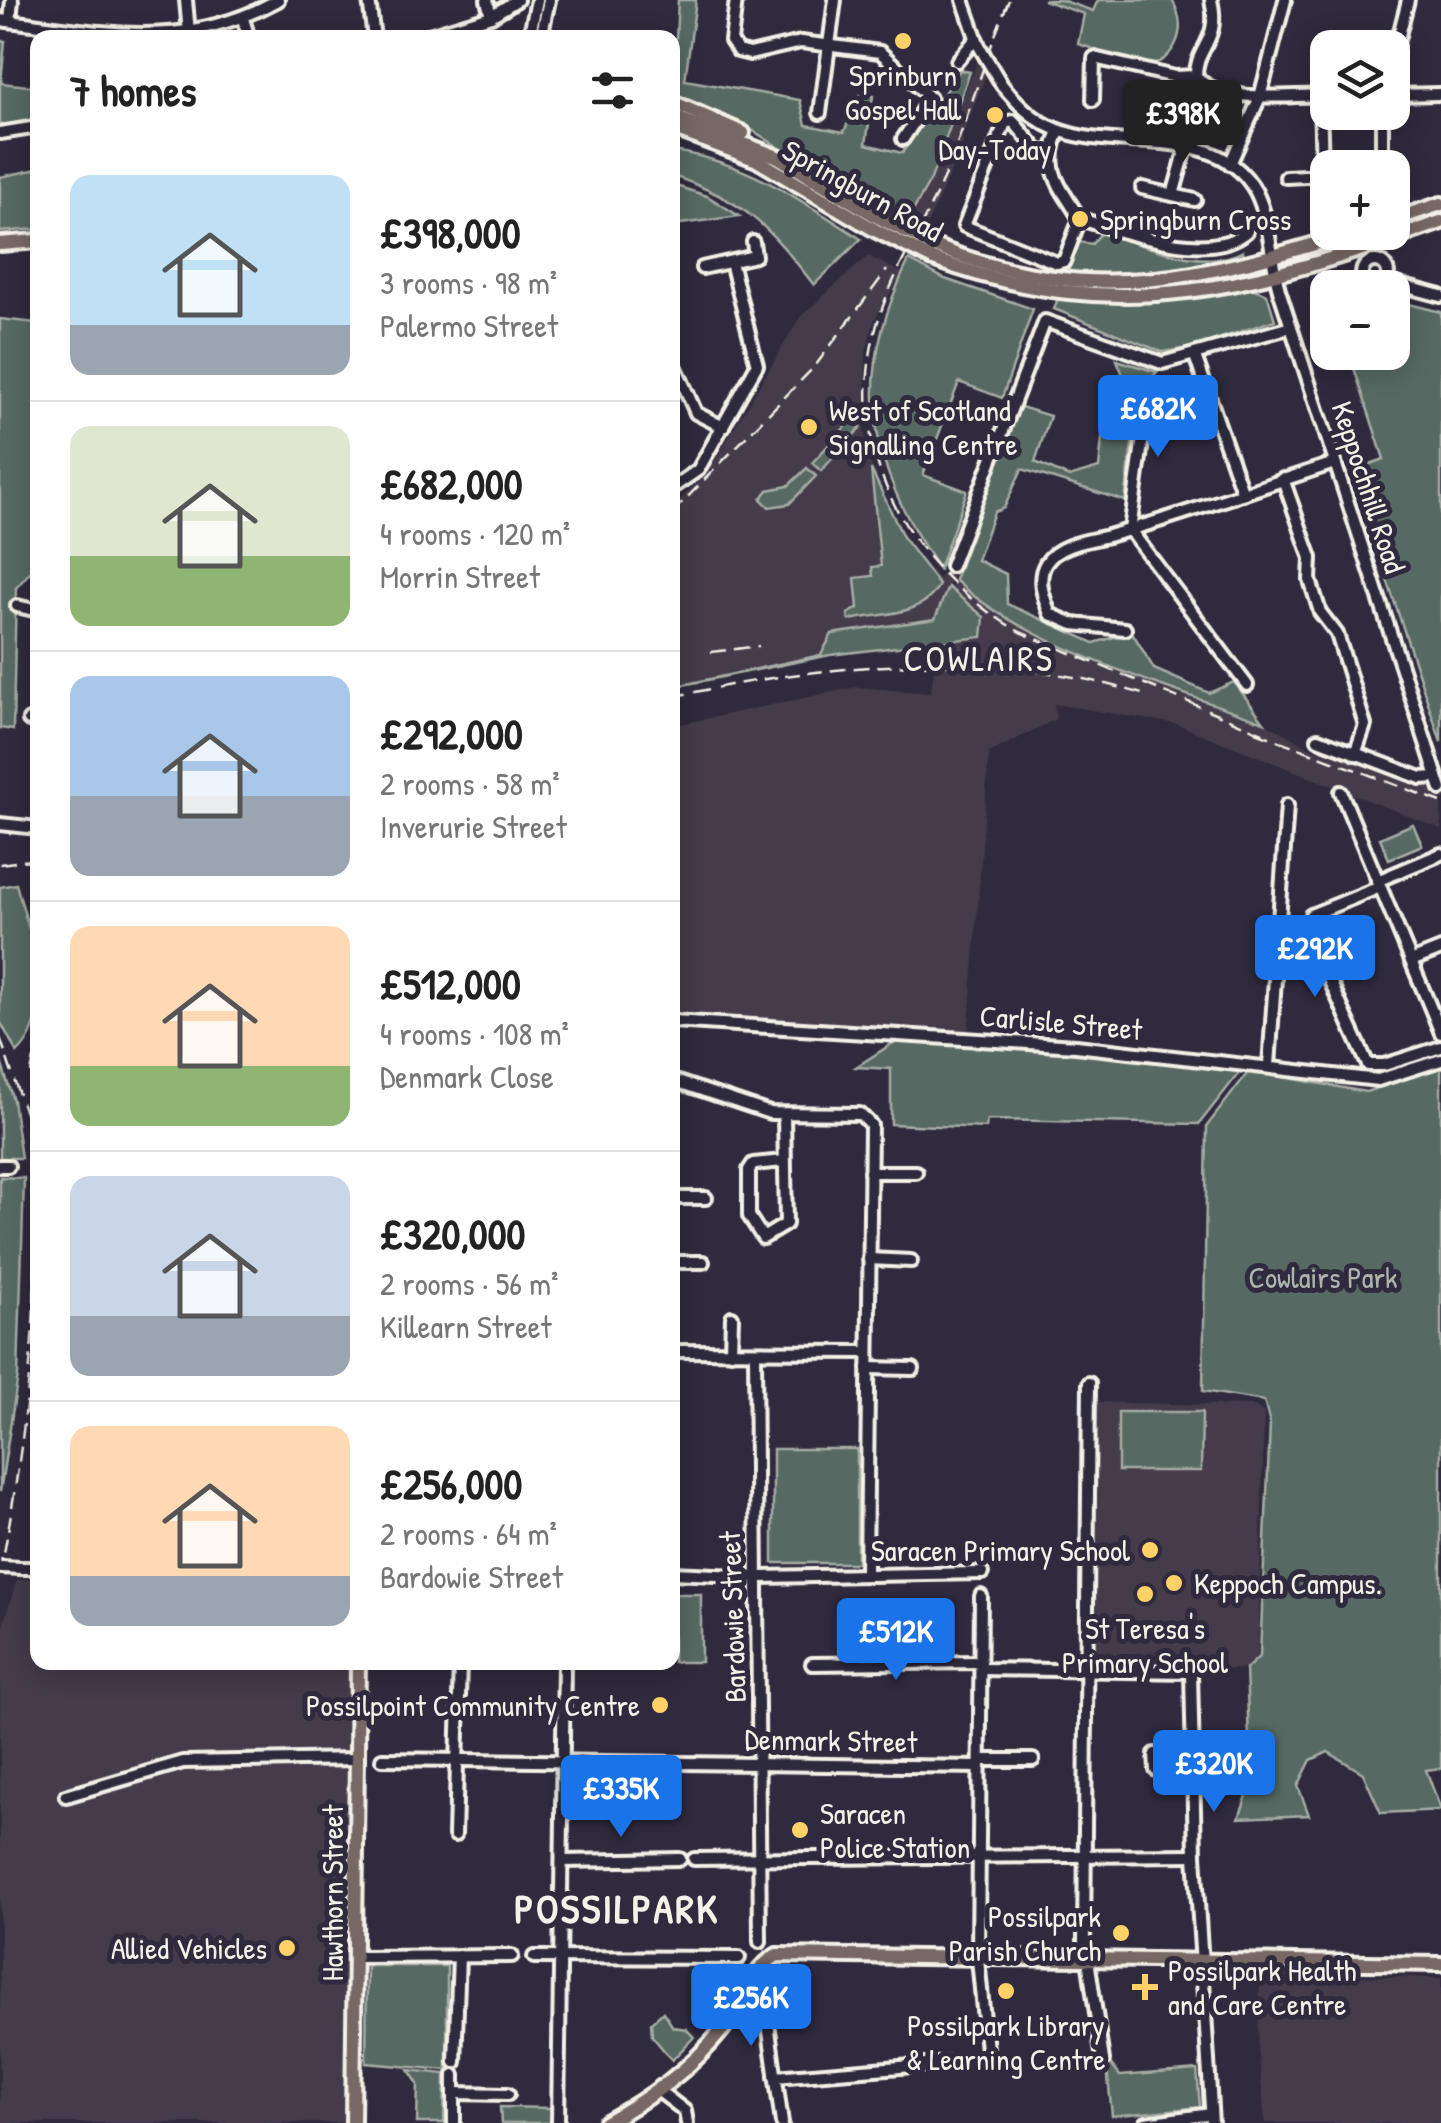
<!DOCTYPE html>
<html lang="en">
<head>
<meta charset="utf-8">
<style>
	:root { --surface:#fff; --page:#f2f2f2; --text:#222; --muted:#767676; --line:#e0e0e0; --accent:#1a73e8 }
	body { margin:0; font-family:"Patrick Hand",sans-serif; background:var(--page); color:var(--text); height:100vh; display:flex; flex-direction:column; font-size:38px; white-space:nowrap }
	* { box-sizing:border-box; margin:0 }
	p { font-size:32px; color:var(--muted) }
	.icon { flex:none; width:55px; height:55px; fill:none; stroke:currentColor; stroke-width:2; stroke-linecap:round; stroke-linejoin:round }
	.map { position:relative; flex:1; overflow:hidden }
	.side { position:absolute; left:30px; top:30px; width:650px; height:1640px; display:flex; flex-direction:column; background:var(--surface); border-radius:20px; box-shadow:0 5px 25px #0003 }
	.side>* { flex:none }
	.fabs { position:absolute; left:1310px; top:30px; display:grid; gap:20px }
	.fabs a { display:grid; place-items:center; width:100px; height:100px; border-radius:20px; background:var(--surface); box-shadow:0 5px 25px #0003; font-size:50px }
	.price { position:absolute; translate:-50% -85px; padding:0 22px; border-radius:10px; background:var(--accent); color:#fff; font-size:32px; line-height:65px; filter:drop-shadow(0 2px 5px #0008) }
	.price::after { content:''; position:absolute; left:50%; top:60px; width:30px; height:22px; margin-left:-15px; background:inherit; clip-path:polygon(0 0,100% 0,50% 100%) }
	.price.current { background:#222; color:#fff }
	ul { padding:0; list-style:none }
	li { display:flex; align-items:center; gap:30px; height:250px; padding:0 40px }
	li+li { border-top:2px solid var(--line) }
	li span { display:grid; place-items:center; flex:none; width:280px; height:200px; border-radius:20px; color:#555 }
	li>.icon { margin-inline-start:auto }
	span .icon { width:120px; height:120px; fill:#fffc; stroke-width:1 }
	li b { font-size:42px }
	h2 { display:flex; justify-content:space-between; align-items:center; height:120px; padding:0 40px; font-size:42px }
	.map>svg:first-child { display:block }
	.built { fill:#443b4b }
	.green { fill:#576962; stroke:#a6ada5; stroke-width:2.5 }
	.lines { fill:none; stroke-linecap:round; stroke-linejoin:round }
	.minor-casing { stroke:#f4f1e8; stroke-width:18 }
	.major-casing { stroke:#f4f1e8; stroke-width:20 }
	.minor { stroke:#2f2a3d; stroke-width:10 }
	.major { stroke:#776864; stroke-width:12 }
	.rail { stroke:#f4f1e8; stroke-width:2.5; stroke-dasharray:15 8; stroke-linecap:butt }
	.minor-bridge-casing { stroke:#f4f1e8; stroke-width:18; stroke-linecap:butt }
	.major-bridge-casing { stroke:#f4f1e8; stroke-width:20; stroke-linecap:butt }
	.minor-bridge { stroke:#2f2a3d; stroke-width:10 }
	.major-bridge { stroke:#776864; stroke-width:12 }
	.poi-dot { fill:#ffd166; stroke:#2f2a3d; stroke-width:4 }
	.labels { text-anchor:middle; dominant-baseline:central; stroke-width:10; stroke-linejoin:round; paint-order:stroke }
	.poi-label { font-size:30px; fill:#f4f1e8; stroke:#2f2a3d; text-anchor:start }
	.street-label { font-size:30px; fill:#f4f1e8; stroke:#2f2a3d }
	.park-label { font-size:30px; fill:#adb4ac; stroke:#2f2a3d }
	.quarter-label { font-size:35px; letter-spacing:2.5px; fill:#f4f1e8; stroke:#2f2a3d }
	.district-label { font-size:40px; font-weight:bold; letter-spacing:2.5px; fill:#f4f1e8; stroke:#2f2a3d }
</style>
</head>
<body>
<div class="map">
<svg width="1441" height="2123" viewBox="0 0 1441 2123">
	<rect width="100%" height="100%" fill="#2f2a3d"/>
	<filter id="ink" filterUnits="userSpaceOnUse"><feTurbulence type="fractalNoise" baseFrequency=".01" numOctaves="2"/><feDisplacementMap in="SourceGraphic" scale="20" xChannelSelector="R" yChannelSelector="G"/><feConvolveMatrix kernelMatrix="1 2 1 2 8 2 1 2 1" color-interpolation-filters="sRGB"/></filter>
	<g filter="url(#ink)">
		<g class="built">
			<polygon points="979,57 987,72 962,137 963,144 922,236 904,227 931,179"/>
			<polygon points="868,256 902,273 874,321 866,352 864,429 873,472 910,547 939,579 949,562 957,565 948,587 952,589 956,570 955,580 991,611 1147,679 1264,722 1313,749 1441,789 1441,829 1176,724 1054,704 1056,719 989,753 968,1039 673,1021 672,726 856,687 931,693 938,640 830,655 673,687 673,507 708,472 801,316"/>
			<polygon points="1089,1402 1255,1406 1264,1413 1258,1656 1254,1665 1246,1669 1087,1672"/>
			<polygon points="17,1580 37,1580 38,1662 358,1663 353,2123 0,2123 0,1634"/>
			<polygon points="1260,1974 1441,1978 1441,2123 1265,2123 1258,2046"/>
		</g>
		<g class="green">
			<polygon points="678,0 696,0 685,80 800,100 806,125 844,132 859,95 873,96 866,144 902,153 960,70 970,72 931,179 904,227 752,130 673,96"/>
			<path d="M1043 0H1061L1093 11 1098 0H1172C1180 14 1183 30 1175 45 1153 87 1112 52 1078 44L1084 14Z"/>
			<polygon points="0,41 5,41 1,83 37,87 37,118 0,126"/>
			<polygon points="1176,86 1235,101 1241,113 1234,135 1223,140 1175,123 1147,123"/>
			<path d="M673 151C744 161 802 200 861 239L814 285C768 226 746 201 673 176Z"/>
			<polygon points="37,169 37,229 0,232 0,177"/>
			<polygon points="673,185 707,196 739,216 673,225"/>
			<path d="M1101 233C1140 243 1205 273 1243 251L1249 287 1267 294 1275 320 1191 348 1162 352 1054 309 1079 242 1092 244Z"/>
			<path d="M909 260 945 279 1033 309 1002 398 959 382 923 475 967 491 939 569C867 463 851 377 909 260Z"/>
			<polygon points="1393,300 1441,312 1441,742 1351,471 1384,459 1349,353 1392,352"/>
			<polygon points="0,319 37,323 38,563 16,588 13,730 0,728"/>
			<path d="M1117 360 1157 372 1138 393 1125 501 1022 469 1004 508 994 512 977 560 1006 574 1007 604 1094 643 1132 632 1154 669 1209 693 1234 682 1264 722C1171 688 1026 647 955 580L1018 406 1050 416 1035 462 1069 477 1099 468 1106 399 1129 390Z"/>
			<polygon points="860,411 861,427 821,471 812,463"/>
			<polygon points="807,468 816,476 789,504 769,507 761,499 768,490 788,486"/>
			<path d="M871 469 904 539 939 585C923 617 881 613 849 620L848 614 858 608 855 578 873 576 872 567 881 566Z"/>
			<polygon points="948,587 984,617 982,637 830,655 673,687 821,655 832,634 935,619"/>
			<polygon points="1413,824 1422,845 1389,859 1380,838"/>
			<path d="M16 884 29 929 38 928C38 969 49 1024 17 1053L0 1021V887Z"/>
			<polygon points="904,1036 1246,1064 1199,1124 987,1120 986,1128 891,1124 891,1069 856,1067"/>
			<polygon points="0,1059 13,1100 21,1158 0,1158"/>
			<polygon points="1441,1067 1441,1768 1426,1770 1441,1810 1381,1813 1363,1773 1328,1752 1311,1760 1298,1786 1309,1815 1239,1818 1251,1785 1246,1669 1260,1656 1270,1424 1264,1401 1203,1391 1207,1126 1249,1071 1366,1092"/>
			<polygon points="0,1177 24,1178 18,1376 0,1492"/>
			<polygon points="1118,1412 1202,1412 1201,1471 1118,1471"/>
			<rect x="773" y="1449" width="84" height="114"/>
			<rect x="673" y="1594" width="28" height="68"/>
			<polygon points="367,1966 447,1966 447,2070 366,2063"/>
			<polygon points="663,2012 673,2027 686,2029 694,2037 672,2060 652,2036 651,2023"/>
			<polygon points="1106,2058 1120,2076 1197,2070 1200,2107 1112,2116"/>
			<polygon points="409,2070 445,2074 444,2123 417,2123 418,2084"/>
			<polygon points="500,2107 551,2108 551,2123 501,2123"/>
		</g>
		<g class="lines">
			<defs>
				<g id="minor">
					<polyline points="186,0 189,33"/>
					<polyline points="369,0 374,38"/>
					<polyline points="487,0 491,16"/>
					<polyline points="736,0 731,41 738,51 750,54 801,42 880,52 930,98 903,139"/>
					<polyline points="963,0 979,46"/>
					<polyline points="243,19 249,38"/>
					<path d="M0 20C103 32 183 52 278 0"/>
					<polyline points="10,21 12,0"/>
					<polyline points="419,38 491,16 517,0"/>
					<polyline points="529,38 537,0"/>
					<polyline points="541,38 549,0"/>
					<polyline points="957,61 975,40"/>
					<polyline points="1392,63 1408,0"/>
					<path d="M1196 76C1218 105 1294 95 1328 95"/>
					<path d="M1196 76C1195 48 1221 41 1211 0"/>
					<path d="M1002 85C1018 104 1033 120 1056 129 1118 155 1217 120 1256 192 1271 222 1270 259 1279 290L1441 789"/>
					<polyline points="1320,95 1322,175"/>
					<polyline points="1392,95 1441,94"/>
					<polyline points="1093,100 1094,58 1175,77 1196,76"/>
					<polyline points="820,113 835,0"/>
					<path d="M1059 131C1042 171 1060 185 1080 219 1125 232 1210 264 1247 231"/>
					<polyline points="0,133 38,127"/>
					<polyline points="1050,152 1038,151 1013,121 1005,123 964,226 1057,263 1064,261 1080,219"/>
					<polyline points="1230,164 1260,97 1285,0"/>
					<polyline points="1382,168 1382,112"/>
					<polyline points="1286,177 1325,175"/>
					<polyline points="1142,188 1195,200"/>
					<polyline points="1173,195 1187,145"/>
					<circle cx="1375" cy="274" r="13"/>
					<polyline points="702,268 755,256 753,242"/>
					<polyline points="1385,281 1441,296"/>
					<polyline points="1195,356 1243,494"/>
					<polyline points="672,359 696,413 723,427"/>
					<polyline points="1150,385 1130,530 1247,685"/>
					<polyline points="1283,479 1311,558 1310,580 1320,612 1337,634 1365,725 1355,754"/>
					<polyline points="672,488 698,470 757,365 731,262"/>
					<polyline points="951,566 1045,321 1162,363 1291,327"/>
					<polyline points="17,606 38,611"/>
					<path d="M1125 629 1073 624 1050 614C1044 598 1036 579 1046 563 1058 544 1088 541 1108 536 1185 515 1259 487 1335 463"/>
					<polyline points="29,720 38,721"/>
					<polyline points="1318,739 1421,778 1437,777"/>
					<polyline points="1341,792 1441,1033"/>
					<polyline points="0,824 38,828"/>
					<polyline points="1377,881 1441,854"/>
					<polyline points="1380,887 1311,915 1306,928 1368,1065 1384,1065 1441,1047"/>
					<polyline points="1411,961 1441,949"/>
					<polyline points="672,1021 1076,1046 1378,1080 1441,1060"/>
					<polyline points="1269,1066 1287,805"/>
					<polyline points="672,1080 770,1113 860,1114 871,1125 866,1573"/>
					<polyline points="784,1114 786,1224 763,1238 749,1216 749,1170 753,1164 784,1161"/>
					<polyline points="0,1166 8,1166"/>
					<polyline points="870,1172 916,1172"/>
					<polyline points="672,1198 706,1198"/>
					<polyline points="869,1259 911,1261"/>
					<polyline points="672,1262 703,1262"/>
					<polyline points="672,1351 868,1352"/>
					<polyline points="731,1352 732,1317"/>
					<polyline points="755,1352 760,1942"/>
					<polyline points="868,1368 913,1369"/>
					<polyline points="21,1568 38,1568"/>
					<polyline points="672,1573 760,1577 982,1573"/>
					<polyline points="812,1664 981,1662"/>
					<polyline points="981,1669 1191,1672 1195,1855 1212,2123"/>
					<polyline points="1155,1754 1156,1770 1193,1771"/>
					<polyline points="382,1759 980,1767"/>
					<polyline points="980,1760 1033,1760"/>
					<polyline points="66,1796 183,1762 358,1759"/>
					<polyline points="455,1835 460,1662"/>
					<polyline points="694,1859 1195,1855"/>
					<polyline points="563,1861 680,1859"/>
					<polyline points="1084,1941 1089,1383"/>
					<polyline points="357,1957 512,1956"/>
					<polyline points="534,1957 739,1958"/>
					<polyline points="1088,1959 1103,2060"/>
					<polyline points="767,2016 782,2123"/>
					<polyline points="455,2062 459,1956"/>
					<polyline points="775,2077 988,2060 978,1959 981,1596"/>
					<polyline points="659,2091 685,2111 687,2123"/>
					<polyline points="454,2093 508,2094"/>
					<polyline points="454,2123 454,2075"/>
					<polyline points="558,2123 564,1662"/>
					<polyline points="1146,2123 1211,2114"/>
				</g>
				<g id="major">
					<polyline points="672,102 743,133"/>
					<polyline points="672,116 778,157 883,220"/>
					<polyline points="672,128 757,160 875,230"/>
					<polyline points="1392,220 1441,204"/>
					<polyline points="0,244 38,241"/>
					<path d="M939 248C1092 308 1204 278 1355 232"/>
					<path d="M933 259C1121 329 1259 286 1441 222"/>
					<polyline points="353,2123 358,1662"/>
					<path d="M605 2123C650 2098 690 2070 722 2030 741 2006 750 1971 777 1955L1441 1964"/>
				</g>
			</defs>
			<use href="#minor" class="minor-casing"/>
			<use href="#major" class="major-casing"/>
			<use href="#minor" class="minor"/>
			<use href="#major" class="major"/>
			<g class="rail">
				<path d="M1009 0C985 57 969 116 946 172 926 222 895 267 879 318 838 448 908 569 1020 632L1270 736"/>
				<polyline points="672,513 816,365 887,270"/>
				<polyline points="711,652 759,646"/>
				<path d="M672 697C825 663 991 647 1142 694"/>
				<polyline points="1256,732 1441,802"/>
				<polyline points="0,864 38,859"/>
				<polyline points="0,1037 25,1113"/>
				<polyline points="31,1073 38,1038"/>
				<path d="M0 1575C19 1475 33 1374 35 1273 37 1202 26 1129 38 1060"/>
			</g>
			<defs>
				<g id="minor-bridge">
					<polyline points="979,46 1002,85"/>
					<polyline points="0,1567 21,1568"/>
				</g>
				<g id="major-bridge">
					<polyline points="883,220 939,248"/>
					<polyline points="875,230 933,259"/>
				</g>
			</defs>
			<use href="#minor-bridge" class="minor-bridge-casing"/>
			<use href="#major-bridge" class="major-bridge-casing"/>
			<use href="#minor-bridge" class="minor-bridge"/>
			<use href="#major-bridge" class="major-bridge"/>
		</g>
	</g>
	<g class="poi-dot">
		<circle cx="903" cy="41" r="10"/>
		<circle cx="995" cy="115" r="10"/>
		<circle cx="1080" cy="219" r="10"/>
		<circle cx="809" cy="427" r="10"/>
		<circle cx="1150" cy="1550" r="10"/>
		<circle cx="1174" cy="1583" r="10"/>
		<circle cx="1145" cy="1594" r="10"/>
		<circle cx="660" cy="1705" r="10"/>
		<circle cx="800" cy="1830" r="10"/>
		<circle cx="1121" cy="1933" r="10"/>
		<circle cx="287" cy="1948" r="10"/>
		<path d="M1140 1972h10v10h10v10h-10v10h-10v-10h-10v-10h10z"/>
		<circle cx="1006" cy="1991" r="10"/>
	</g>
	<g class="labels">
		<g class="poi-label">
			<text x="903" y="75" text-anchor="middle">Sprinburn<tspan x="903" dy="34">Gospel Hall</tspan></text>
			<text x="995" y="149" text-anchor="middle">Day-Today</text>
			<text x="1100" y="219">Springburn Cross</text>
			<text x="829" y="410">West of Scotland<tspan x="829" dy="34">Signalling Centre</tspan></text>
			<text x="1130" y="1550" text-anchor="end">Saracen Primary School</text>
			<text x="1194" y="1583">Keppoch Campus.</text>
			<text x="1145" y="1628" text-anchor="middle">St Teresa's<tspan x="1145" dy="34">Primary School</tspan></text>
			<text x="640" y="1705" text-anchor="end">Possilpoint Community Centre</text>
			<text x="820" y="1813">Saracen<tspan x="820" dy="34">Police Station</tspan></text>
			<text x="1101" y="1916" text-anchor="end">Possilpark<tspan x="1101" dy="34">Parish Church</tspan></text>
			<text x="267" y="1948" text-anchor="end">Allied Vehicles</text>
			<text x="1168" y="1970">Possilpark Health<tspan x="1168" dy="34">and Care Centre</tspan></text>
			<text x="1006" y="2025" text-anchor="middle">Possilpark Library<tspan x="1006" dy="34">&amp; Learning Centre</tspan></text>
		</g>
		<g class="street-label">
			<text transform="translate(863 190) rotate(29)">Springburn Road</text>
			<text transform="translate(1369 487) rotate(72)">Keppochhill Road</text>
			<text transform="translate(1061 1022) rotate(5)">Carlisle Street</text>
			<text transform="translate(732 1617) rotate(-92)">Bardowie Street</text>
			<text transform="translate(831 1740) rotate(1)">Denmark Street</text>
			<text transform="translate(332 1893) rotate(-90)">Hawthorn Street</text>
		</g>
		<g class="park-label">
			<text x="1323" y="1277">Cowlairs Park</text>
		</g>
		<g class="quarter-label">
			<text x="979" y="658">COWLAIRS</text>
		</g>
		<g class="district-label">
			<text x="617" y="1908">POSSILPARK</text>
		</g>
	</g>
</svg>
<div class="fabs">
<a><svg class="icon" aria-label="layers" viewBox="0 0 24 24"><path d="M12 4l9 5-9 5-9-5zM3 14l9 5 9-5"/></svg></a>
<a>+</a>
<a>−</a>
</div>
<b class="price current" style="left:1183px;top:165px">£398K</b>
<b class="price" style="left:1158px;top:460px">£682K</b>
<b class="price" style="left:1315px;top:1000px">£292K</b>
<b class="price" style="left:896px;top:1683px">£512K</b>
<b class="price" style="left:1214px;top:1815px">£320K</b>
<b class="price" style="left:621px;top:1840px">£335K</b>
<b class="price" style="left:751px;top:2049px">£256K</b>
<section class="side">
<h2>7 homes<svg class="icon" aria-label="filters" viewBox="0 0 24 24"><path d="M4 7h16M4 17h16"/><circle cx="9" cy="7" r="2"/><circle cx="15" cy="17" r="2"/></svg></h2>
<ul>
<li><span style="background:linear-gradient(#bfe0f5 75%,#9aa5b1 0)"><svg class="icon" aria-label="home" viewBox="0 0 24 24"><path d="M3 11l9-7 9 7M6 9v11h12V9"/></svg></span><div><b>£398,000</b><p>3 rooms · 98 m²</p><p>Palermo Street</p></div></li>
<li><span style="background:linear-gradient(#dfe7d0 65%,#8fb573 0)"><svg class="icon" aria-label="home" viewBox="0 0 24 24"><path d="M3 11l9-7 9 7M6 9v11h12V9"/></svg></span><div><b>£682,000</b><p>4 rooms · 120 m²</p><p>Morrin Street</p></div></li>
<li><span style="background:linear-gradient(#a9c7e8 60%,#9aa5b1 0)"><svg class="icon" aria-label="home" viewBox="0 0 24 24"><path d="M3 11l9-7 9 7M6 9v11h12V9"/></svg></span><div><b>£292,000</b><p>2 rooms · 58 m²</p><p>Inverurie Street</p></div></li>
<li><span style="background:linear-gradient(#ffd9b3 70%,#8fb573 0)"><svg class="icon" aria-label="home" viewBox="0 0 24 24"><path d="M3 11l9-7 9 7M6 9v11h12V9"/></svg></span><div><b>£512,000</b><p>4 rooms · 108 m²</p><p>Denmark Close</p></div></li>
<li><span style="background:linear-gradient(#c9d6e8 70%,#9aa5b1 0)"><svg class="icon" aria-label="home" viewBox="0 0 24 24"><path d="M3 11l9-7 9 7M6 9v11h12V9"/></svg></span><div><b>£320,000</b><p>2 rooms · 56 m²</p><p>Killearn Street</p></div></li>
<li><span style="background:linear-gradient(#ffd9b3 75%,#9aa5b1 0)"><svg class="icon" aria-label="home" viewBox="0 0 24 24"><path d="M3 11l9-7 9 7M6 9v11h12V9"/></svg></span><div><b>£256,000</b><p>2 rooms · 64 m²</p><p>Bardowie Street</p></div></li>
</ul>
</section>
</div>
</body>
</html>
